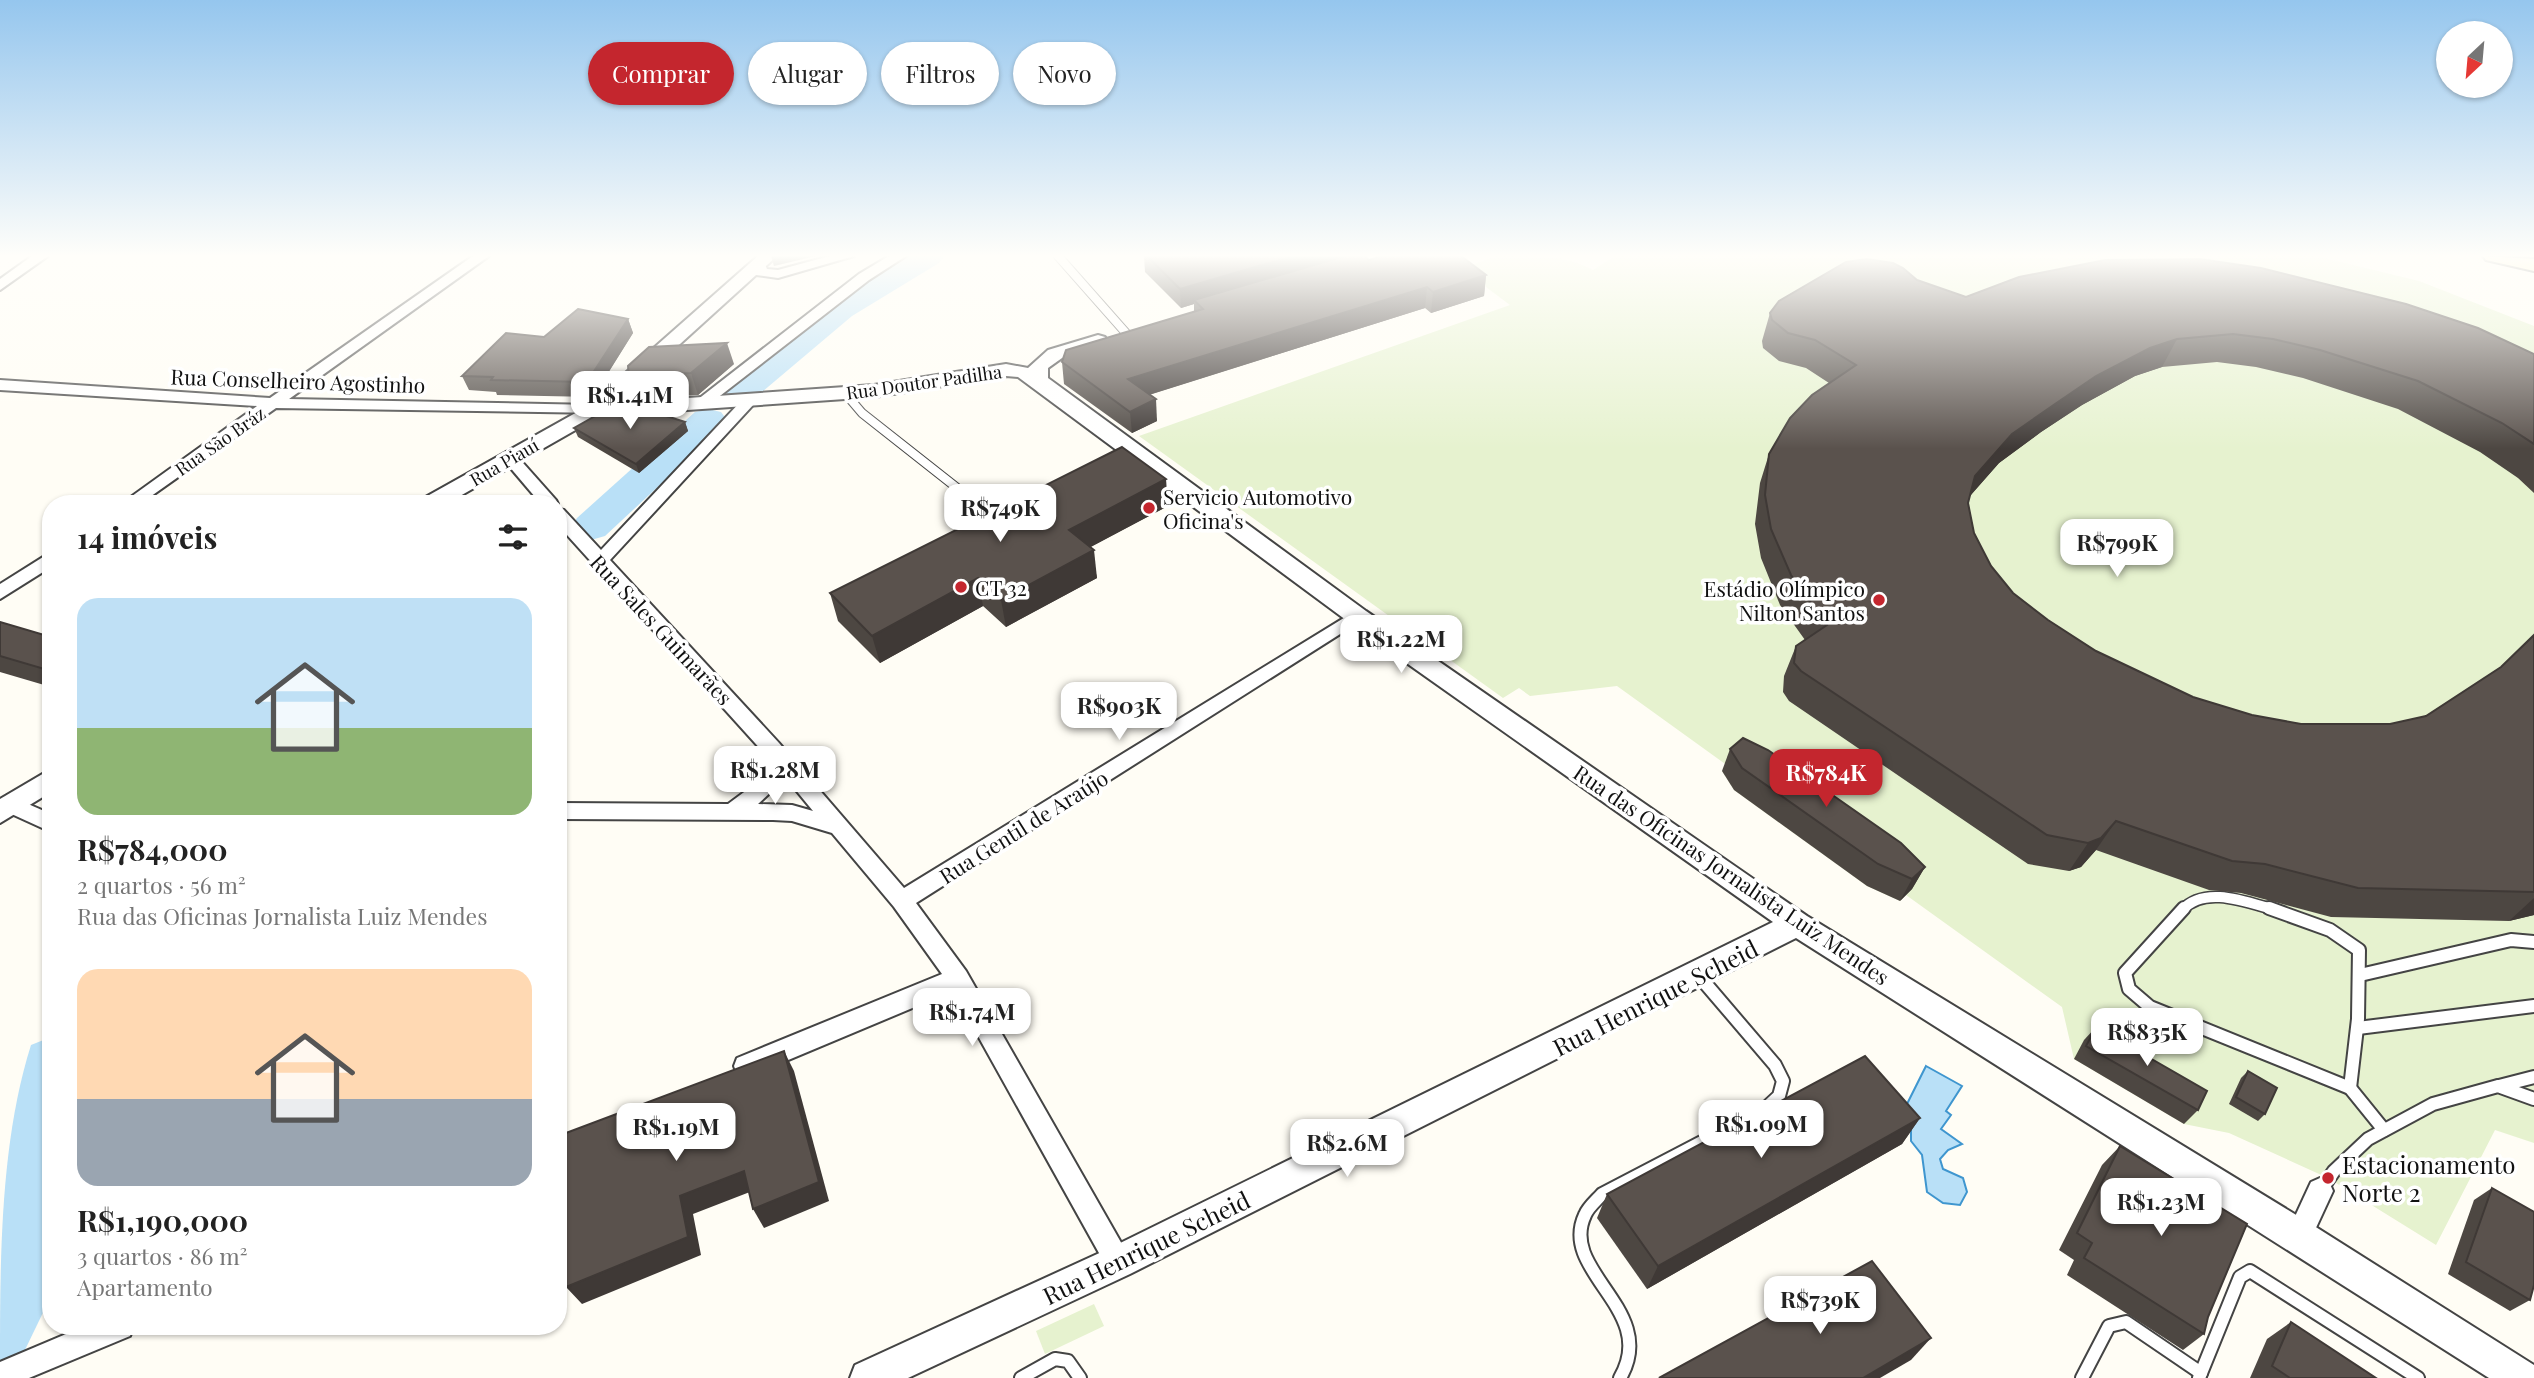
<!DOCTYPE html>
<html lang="pt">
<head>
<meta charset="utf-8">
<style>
	:root { --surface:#fff; --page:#f2f2f2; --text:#222; --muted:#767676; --accent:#c4262e }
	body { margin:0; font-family:"Playfair Display",serif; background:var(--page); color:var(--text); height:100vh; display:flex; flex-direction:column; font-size:26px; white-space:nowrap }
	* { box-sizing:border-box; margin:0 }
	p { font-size:23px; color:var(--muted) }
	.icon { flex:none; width:38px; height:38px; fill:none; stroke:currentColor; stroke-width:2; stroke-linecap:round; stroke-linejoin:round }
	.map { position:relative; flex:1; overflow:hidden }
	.sheet { position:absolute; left:42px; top:495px; width:525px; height:840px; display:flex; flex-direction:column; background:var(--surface); border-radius:28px; box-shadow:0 2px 5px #0004 }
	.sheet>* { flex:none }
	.hud { position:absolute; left:588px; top:42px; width:665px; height:63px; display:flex; gap:14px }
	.needle { width:46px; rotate:206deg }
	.tools { position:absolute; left:2436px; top:21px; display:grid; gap:14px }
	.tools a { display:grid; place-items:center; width:77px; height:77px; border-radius:50%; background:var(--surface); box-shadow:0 2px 5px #0004; font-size:35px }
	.price { position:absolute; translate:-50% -60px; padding:0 16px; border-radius:14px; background:#fff; color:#222; font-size:23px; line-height:46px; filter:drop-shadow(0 2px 4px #0008) }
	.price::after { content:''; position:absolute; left:50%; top:42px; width:21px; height:16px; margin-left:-10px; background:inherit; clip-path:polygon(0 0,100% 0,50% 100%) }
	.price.current { background:var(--accent); color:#fff }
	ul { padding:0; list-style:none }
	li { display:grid; align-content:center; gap:14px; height:371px; padding:0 35px }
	li span { display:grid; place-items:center; height:217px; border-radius:21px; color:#555 }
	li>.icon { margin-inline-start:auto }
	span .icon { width:126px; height:126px; fill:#fffc; stroke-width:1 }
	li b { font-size:30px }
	h2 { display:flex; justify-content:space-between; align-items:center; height:84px; padding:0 35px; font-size:30px }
	.pill { padding:0 24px; border-radius:32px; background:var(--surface); box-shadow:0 2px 5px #0004; font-size:24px; line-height:63px }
	.pill.current { background:var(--accent); color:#fff }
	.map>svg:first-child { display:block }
	.pitch { fill:#e6f2cf }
	.water { fill:#b9e0f7; stroke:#3f96cf; stroke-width:2 }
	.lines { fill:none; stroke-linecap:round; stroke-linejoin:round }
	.river { fill:#b9e0f7; fill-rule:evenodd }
	.service-far2-casing { stroke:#444; stroke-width:10 }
	.service-far1-casing { stroke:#444; stroke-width:13 }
	.service-casing { stroke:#444; stroke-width:16 }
	.minor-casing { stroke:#444; stroke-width:4 }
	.tertiary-casing { stroke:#444; stroke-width:4 }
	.secondary-casing { stroke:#333; stroke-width:4 }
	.service-far2 { stroke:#fff; stroke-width:8 }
	.service-far1 { stroke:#fff; stroke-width:10 }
	.service { stroke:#fff; stroke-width:12 }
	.minor { fill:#fff; fill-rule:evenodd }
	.tertiary { fill:#fff; fill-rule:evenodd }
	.secondary { fill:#fff6b0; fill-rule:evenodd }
	.wall { fill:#4d4742 }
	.shaded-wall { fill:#3f3936 }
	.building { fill:#5a524d; stroke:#3f3936; stroke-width:2 }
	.poi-dot { fill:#c4262e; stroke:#fff; stroke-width:2.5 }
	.labels { text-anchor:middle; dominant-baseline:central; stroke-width:7; stroke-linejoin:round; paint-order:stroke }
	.far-street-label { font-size:18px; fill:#111; stroke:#fff }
	.street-label { font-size:21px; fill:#111; stroke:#fff }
	.poi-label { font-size:21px; fill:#111; stroke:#fff; text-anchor:start }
	.near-street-label { font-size:24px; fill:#111; stroke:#fff }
	.near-poi-label { font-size:24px; fill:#111; stroke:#fff; text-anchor:start }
</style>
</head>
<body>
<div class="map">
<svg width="2534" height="1378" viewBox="0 0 2534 1378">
	<rect width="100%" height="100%" fill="#fffdf5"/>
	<g class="pitch">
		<path d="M1496 256C1528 256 1565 254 1593 270L1615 256H2045L2061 260 2075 256H2316L2419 281 2534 326V1143L2495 1130 2436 1245 2328 1178 2229 1133 2184 1124 2074 1059 2062 1007 1906 895 1900 901 1867 886 1734 790 1722 771 1728 766 1617 686 1530 696 1519 688 1503 698 1139 436 1510 305 1462 269Z"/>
		<polygon points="1094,1304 1104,1326 1045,1354 1036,1331"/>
	</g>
	<polygon class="water" points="1926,1066 1962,1086 1946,1111 1951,1115 1941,1129 1962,1144 1948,1150 1940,1159 1943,1169 1963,1178 1967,1192 1960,1205 1943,1203 1927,1192 1922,1155 1911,1141 1911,1120 1904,1110"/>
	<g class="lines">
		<g class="river">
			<polygon points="905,256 944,256 939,263 852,316 755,398 742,401 729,398 724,390 729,382 828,302"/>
			<polygon points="708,409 721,412 727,420 721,428 605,536 591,540 577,536 571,527 577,518 695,412"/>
			<path d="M51 1037V1296L23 1354 0 1364C0 1259 0 1143 31 1045Z"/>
		</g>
		<defs>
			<g id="service-far2">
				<polyline points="1058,256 1126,333"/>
				<polyline points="845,393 862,413 966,495"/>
			</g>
			<path id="service-far1" d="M2182 910C2205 885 2246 902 2275 910"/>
			<g id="service">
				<polyline points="2184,908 2125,973 2129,989 2150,1007 2350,1088"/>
				<polyline points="2269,908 2330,930 2359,950 2358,1019 2350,1088"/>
				<polyline points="2360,975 2511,940 2534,942"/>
				<polyline points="2358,1028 2534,1006"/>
				<polyline points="2499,1086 2534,1077"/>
				<polyline points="2350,1088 2384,1130"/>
				<polyline points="2321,1190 2334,1171 2368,1139 2433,1104 2498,1086 2534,1099"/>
				<polyline points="1021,1378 1055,1359 1068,1361 1080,1378"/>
				<path d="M1620 1378C1660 1310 1558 1272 1585 1215 1588 1207 1597 1200 1602 1194L1765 1109 1779 1096 1783 1081 1775 1065 1699 976"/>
				<polyline points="2082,1378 2109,1326 2126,1322 2201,1373"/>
				<polyline points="2199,1378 2240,1277 2250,1271 2418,1378"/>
			</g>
			<g id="minor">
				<polygon points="32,256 48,256 0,290 0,279"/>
				<polygon points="473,256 489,256 289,399 595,405 603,410 601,413 276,408 140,504 121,504 257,406 0,390 0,380 270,398"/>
				<polygon points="830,256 854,256 778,278 756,275 752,265 759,261 764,262 767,269 778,270"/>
				<polygon points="889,256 906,256 869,280 707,406 697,406 697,400 859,274"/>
				<path d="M749 396 757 401 754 404 610 560 779 743 904 888 1352 613H1364L1367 617 916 903 966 971 1127 1253 1131 1262 1127 1271 1118 1275 1109 1271 953 991 755 1074 746 1077 737 1074 734 1066 737 1058 942 974 894 907 832 833 792 821 773 820 558 819V803L728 804 759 781 774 764 558 525V509L564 510 601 550 744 398ZM786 778 813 811 792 805 758 804Z"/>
				<polygon points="510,453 516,455 556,500 558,504 541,504 502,458"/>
				<polygon points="51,552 51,567 0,599 0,584"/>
				<polygon points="12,797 51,814 51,832 5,811 2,805 5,799"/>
				<polygon points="2320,1178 2329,1182 2333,1191 2308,1245 2299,1249 2290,1245 2286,1236 2311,1182"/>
				<polygon points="85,1326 134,1326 130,1336 29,1378 0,1378 0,1362"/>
			</g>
			<g id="tertiary">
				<polygon points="758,256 777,256 615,403 874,385 1006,364 1028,368 1048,350 1098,335 1105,337 1107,341 1105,345 1062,358 1048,368 1048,378 1366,611 1807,916 2311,1224 2534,1365 2534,1378 2489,1378 1796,938 1130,1274 908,1378 850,1378 855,1365 1106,1250 1773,922 1350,623 1018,377 1006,376 874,397 600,416 446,504 419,504 422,499 588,406"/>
				<polygon points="51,769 51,792 0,823 0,799"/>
			</g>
			<polygon id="secondary" points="2483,256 2534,259 2534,271 2486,260"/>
		</defs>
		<use href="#service-far2" class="service-far2-casing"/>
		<use href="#service-far1" class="service-far1-casing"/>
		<use href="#service" class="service-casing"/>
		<use href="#minor" class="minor-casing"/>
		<use href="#tertiary" class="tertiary-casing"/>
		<use href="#secondary" class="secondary-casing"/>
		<use href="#service-far2" class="service-far2"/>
		<use href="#service-far1" class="service-far1"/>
		<use href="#service" class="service"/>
		<use href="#minor" class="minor"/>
		<use href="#tertiary" class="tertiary"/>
		<use href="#secondary" class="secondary"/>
	</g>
	<g class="wall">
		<polygon points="1144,256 1343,256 1486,275 1484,296 1431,313 1425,308 1149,395 1157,421 1132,433 1064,384 1062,362 1194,312 1194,304 1181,308 1145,272"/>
		<polygon points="1917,280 1966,297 2534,354 2534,493 2518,478 2480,452 2398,409 2303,378 2256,367 2217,362 2162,367 2135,376 2082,405 2041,432 1999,463 1970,496 1968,503 1974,533 1991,566 2013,593 2048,620 2096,651 2193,697 2252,715 2301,724 2390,724 2426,716 2501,667 2534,635 2534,915 2509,921 2331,917 2241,893 2209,890 2096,850 2081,867 2069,871 2028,864 1789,701 1783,692 1784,676 1796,646 1805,640 1780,605 1761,558 1755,524 1760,483 1769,454 1829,383 1806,368 1779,361 1763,348 1762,341 1770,313"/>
		<polygon points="628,319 633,333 593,397 497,395 496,392 469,390 462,376 544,337"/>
		<polygon points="734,364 698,395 637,398 629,376"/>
		<polygon points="685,422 688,431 639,473 578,437 574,428"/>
		<polygon points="1168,506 1090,547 1097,578 1006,627 983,606 880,663 838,621 830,593"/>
		<polygon points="0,622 51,637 51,687 0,672"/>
		<polygon points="1730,749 1925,867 1912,889 1900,901 1867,886 1734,790 1722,771"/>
		<polygon points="2096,1027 2198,1110 2184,1124 2074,1059 2084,1040"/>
		<polygon points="2248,1071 2265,1114 2258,1121 2229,1104 2241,1078"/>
		<polygon points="1920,1118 1902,1144 1647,1289 1597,1218 1607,1194"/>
		<polygon points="2120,1146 2208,1317 2204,1334 2183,1350 2067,1275 2074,1260 2059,1250 2102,1165"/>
		<polygon points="2492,1188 2530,1300 2510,1311 2448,1274 2474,1200"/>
		<polygon points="2291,1322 2376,1378 2250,1378 2267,1339"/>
	</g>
	<g class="shaded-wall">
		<polygon points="771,256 816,256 774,266"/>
		<polygon points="1293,256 1343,256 1343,260 1194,300 1194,304 1181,308 1180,289"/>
		<polygon points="1486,275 1484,296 1431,313 1433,292"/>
		<polygon points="1427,287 1425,308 1129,401 1128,379"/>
		<polygon points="628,319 633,333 593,397 587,382"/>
		<polygon points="2177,339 2162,367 2135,376 2082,405 2041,432 1999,463 1962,505 1975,476 2012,434 2055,404 2096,376 2150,348"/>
		<polygon points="727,343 734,364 698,395 691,373"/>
		<polygon points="1156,399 1157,421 1132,433 1130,412"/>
		<polygon points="685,422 688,431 639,473 636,464"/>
		<polygon points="1166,479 1168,506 1072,557 1069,530"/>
		<polygon points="1094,550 1097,578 1006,627 1001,600"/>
		<polygon points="978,578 983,606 880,663 872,636"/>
		<polygon points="2116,821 2096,850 2081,867 2069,871 2088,843"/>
		<polygon points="1925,867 1912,889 1900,901 1912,879"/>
		<polygon points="2534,898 2534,915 2509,921"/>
		<polygon points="784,1051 794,1071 829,1201 764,1228 753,1209"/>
		<polygon points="1920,1118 1902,1144 1647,1289 1658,1266"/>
		<polygon points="744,1171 755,1190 693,1214 701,1255 582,1304 566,1287 680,1196"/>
		<polygon points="1931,1338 1911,1360 1880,1378 1863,1378"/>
	</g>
	<g class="building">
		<polygon points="1147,256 1293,256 1180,289"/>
		<polygon points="1345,256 1364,256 1369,260 1382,256 1461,256 1486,275 1433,292 1427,287 1128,379 1156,399 1130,412 1062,362 1066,350 1203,309 1194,300"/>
		<polygon points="1867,259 1893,263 1903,268 1917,280 1966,297 2019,277 2105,260 2200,259 2261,268 2406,304 2478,328 2534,354 2534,444 2502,423 2418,381 2320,350 2273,339 2233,334 2177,339 2150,348 2096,376 2055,404 2012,434 1975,476 1968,503 1974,533 1991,566 2013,593 2048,620 2096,651 2193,697 2252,715 2301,724 2390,724 2426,716 2501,667 2534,635 2534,892 2358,888 2265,864 2232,861 2116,821 2101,838 2088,843 2047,835 1801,671 1794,663 1796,646 1827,625 1791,575 1771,529 1765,495 1769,454 1790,418 1812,395 1856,365 1815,340 1788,333 1772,320 1770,313 1779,301 1846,262"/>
		<polygon points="578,309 628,319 587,382 491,380 493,377 462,376 506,333 544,337"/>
		<polygon points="727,343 691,373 629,376 628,366 649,347"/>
		<polygon points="641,408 685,422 636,464 574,428 606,410"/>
		<polygon points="1122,447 1166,479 1069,530 1094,550 1001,600 978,578 872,636 830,593"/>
		<polygon points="0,622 51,637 51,671 0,656"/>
		<polygon points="1743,738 1768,750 1901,843 1925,867 1912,879 1878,864 1742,768 1730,749"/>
		<polygon points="2096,1027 2207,1091 2198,1110 2086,1046"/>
		<polygon points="784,1051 819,1182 753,1209 744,1171 680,1196 688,1237 566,1287 558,1223 558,1136"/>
		<polygon points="1865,1056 1920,1118 1658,1266 1607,1194"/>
		<polygon points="2248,1071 2277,1088 2265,1114 2236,1097"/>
		<polygon points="2120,1146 2247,1224 2208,1317 2204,1334 2084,1258 2092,1243 2077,1233"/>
		<polygon points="2492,1188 2534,1212 2534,1285 2530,1300 2466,1262"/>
		<polygon points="1872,1261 1931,1338 1863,1378 1659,1378"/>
		<polygon points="2291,1322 2376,1378 2290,1378 2272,1366"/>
	</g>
	<linearGradient id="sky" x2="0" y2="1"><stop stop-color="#95c6ee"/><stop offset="0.57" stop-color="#fffefa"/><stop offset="1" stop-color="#fffefa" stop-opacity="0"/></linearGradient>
	<rect width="2534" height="449" fill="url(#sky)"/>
	<g class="poi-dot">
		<circle cx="1149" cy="508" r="7"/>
		<circle cx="961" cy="587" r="7"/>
		<circle cx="1879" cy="600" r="7"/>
		<circle cx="2328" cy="1178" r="7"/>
	</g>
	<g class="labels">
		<g class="far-street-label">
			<text transform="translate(924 382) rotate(-8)">Rua Doutor Padilha</text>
			<text transform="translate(220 441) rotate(-35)">Rua São Bráz</text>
			<text transform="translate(504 462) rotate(-30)">Rua Piauí</text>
		</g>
		<g class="street-label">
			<text transform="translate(298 380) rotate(2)">Rua Conselheiro Agostinho</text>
			<text transform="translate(662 629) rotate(47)">Rua Sales Guimarães</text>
			<text transform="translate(1023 826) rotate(-32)">Rua Gentil de Araújo</text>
			<text transform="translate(1732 874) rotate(34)">Rua das Oficinas Jornalista Luiz Mendes</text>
		</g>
		<g class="poi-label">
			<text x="1163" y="496">Servicio Automotivo<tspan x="1163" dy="24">Oficina's</tspan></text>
			<text x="975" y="587">CT 32</text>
			<text x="1865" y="588" text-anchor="end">Estádio Olímpico<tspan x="1865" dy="24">Nilton Santos</tspan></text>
		</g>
		<g class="near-street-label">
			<text transform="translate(1655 997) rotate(-27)">Rua Henrique Scheid</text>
			<text transform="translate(1146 1247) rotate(-26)">Rua Henrique Scheid</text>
		</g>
		<g class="near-poi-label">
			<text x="2342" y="1164">Estacionamento<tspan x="2342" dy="28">Norte 2</tspan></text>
		</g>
	</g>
</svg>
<div class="tools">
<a><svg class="needle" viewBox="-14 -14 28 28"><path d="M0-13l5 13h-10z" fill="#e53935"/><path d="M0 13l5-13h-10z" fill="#767676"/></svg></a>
</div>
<b class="price" style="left:630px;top:431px">R$1.41M</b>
<b class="price" style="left:1000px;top:544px">R$749K</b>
<b class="price" style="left:2117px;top:579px">R$799K</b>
<b class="price" style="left:1401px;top:675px">R$1.22M</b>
<b class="price" style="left:1119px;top:742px">R$903K</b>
<b class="price" style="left:775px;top:806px">R$1.28M</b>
<b class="price current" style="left:1826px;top:809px">R$784K</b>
<b class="price" style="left:972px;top:1048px">R$1.74M</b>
<b class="price" style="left:2147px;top:1068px">R$835K</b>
<b class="price" style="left:1761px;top:1160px">R$1.09M</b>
<b class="price" style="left:676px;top:1163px">R$1.19M</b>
<b class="price" style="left:1347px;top:1179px">R$2.6M</b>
<b class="price" style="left:2161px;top:1238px">R$1.23M</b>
<b class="price" style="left:1820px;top:1336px">R$739K</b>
<div class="hud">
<a class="pill current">Comprar</a>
<a class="pill">Alugar</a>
<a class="pill">Filtros</a>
<a class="pill">Novo</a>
</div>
<section class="sheet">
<h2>14 imóveis<svg class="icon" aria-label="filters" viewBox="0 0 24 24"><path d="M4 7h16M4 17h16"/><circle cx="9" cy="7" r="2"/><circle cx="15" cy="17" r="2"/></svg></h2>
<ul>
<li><span style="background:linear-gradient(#bfe0f5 60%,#8fb573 0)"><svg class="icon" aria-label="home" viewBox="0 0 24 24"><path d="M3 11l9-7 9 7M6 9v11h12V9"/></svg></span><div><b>R$784,000</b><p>2 quartos · 56 m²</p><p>Rua das Oficinas Jornalista Luiz Mendes</p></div></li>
<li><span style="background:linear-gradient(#ffd9b3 60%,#9aa5b1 0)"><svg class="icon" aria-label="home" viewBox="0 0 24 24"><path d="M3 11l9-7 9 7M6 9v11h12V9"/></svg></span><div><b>R$1,190,000</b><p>3 quartos · 86 m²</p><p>Apartamento</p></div></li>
</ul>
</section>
</div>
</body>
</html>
